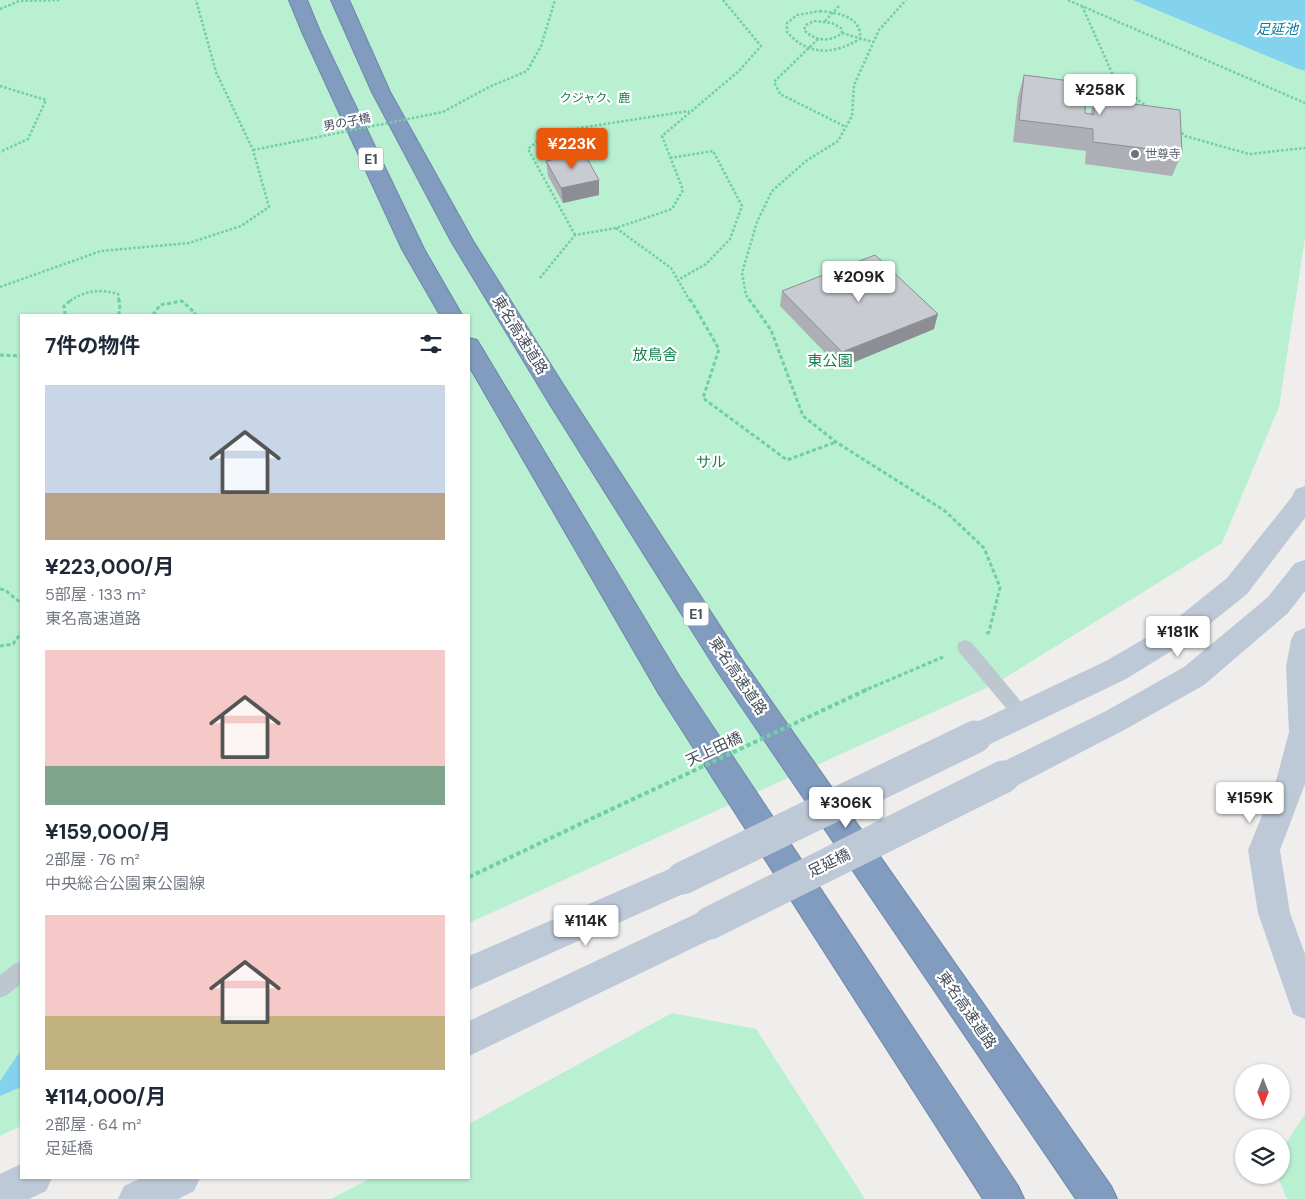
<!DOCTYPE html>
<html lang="ja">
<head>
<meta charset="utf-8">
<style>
	:root { --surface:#fff; --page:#f2f2f3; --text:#1f2937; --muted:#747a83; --accent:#ea580c }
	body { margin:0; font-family:"DM Sans","Noto Sans JP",sans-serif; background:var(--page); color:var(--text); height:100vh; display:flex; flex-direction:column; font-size:19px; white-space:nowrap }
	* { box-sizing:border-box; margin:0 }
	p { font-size:16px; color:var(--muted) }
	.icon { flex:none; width:28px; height:28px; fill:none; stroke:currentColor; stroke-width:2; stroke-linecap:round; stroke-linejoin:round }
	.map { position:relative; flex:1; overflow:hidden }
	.panel { position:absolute; left:20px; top:314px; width:450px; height:865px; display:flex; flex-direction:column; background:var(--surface); border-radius:0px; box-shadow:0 1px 4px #0004 }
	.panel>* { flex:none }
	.needle { width:32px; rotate:180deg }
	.fabs { position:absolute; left:1235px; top:1064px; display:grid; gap:10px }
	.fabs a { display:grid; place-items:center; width:55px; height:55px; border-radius:50%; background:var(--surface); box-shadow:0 1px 4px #0004; font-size:25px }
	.price { position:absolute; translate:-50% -42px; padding:0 11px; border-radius:5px; background:#fff; color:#222; font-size:16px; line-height:32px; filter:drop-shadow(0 1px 2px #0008) }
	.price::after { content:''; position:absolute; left:50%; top:30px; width:15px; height:11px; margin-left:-8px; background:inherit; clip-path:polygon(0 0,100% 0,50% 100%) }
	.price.selected { background:var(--accent); color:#fff }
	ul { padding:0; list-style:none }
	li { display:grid; align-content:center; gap:10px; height:265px; padding:0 25px }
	li span { display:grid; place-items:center; height:155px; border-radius:0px; color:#555 }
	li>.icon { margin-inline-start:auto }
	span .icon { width:90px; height:90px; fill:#fffc; stroke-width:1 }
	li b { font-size:21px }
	h2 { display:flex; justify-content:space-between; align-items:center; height:60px; padding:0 25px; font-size:21px }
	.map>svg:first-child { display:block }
	.green { fill:#b8f0d1 }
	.water { fill:#83d3ef }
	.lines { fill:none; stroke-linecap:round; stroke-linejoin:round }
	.highway-casing { stroke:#6d87aa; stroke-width:2 }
	.path-far2 { stroke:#6fcfa5; stroke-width:2.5; stroke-dasharray:2.5 2; stroke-linecap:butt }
	.path-far1 { stroke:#6fcfa5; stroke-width:3; stroke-dasharray:4 2.5; stroke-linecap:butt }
	.path { stroke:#6fcfa5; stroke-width:4; stroke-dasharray:4.5 3; stroke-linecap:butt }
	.lane { fill:#bdc7d0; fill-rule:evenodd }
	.secondary { fill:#bec9d7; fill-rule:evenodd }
	.highway { fill:#829cbf; fill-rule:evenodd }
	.path-bridge-far2 { stroke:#6fcfa5; stroke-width:2.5; stroke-dasharray:2.5 2; stroke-linecap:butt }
	.path-bridge-far1 { stroke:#6fcfa5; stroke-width:3; stroke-dasharray:4 2.5; stroke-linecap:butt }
	.path-bridge { stroke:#6fcfa5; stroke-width:4; stroke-dasharray:4.5 3; stroke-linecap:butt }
	.secondary-bridge { stroke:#bec9d7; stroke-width:33 }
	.wall { fill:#adafb5 }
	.shaded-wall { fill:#8d8e94 }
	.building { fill:#c9cbd3; stroke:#8d8e94 }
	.worship-dot { fill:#6b7280; stroke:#fff; stroke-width:2 }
	.labels { text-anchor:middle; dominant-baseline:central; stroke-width:4.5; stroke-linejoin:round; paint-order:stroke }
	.far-park-label { font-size:12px; fill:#137f4f; stroke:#fff }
	.far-street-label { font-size:12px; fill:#454f5b; stroke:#fff }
	.far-worship-label { font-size:12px; fill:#5b616d; stroke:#fff; text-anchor:start }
	.far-water-label { font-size:14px; font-style:italic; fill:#077aa5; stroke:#fff }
	.shield { fill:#fff; stroke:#7d848c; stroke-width:1 }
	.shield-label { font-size:14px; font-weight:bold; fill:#454f5b }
	.street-label { font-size:15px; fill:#454f5b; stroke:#fff }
	.park-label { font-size:15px; fill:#137f4f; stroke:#fff }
</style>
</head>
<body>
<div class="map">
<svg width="1305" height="1199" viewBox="0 0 1305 1199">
	<rect width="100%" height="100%" fill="#f0eded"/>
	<g class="green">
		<polygon points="0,0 1305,0 1305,238 1279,407 1222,543 995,684 469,923 469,315 21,315 21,1126 0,1136"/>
		<polygon points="672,1013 756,1029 865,1199 331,1199 371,1178 469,1178 469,1124"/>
		<polygon points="1305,1114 1305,1199 1287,1199 1277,1175 1281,1175 1281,1151"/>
	</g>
	<g class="water">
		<polygon points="1133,0 1305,0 1305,71 1296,68"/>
		<polygon points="21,1050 21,1087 0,1096 0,1081"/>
	</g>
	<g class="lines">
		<defs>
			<g id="highway">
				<polygon points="289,0 307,0 321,34 424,249 462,315 440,315 402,249 303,34"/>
				<polygon points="331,0 349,0 390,92 473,241 569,394 738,654 1111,1186 1117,1199 1076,1199 718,672 551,406 451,241 372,92"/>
				<polygon points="469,338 477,340 679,676 1018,1186 1024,1199 983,1199 659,694 469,366"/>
			</g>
		</defs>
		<use href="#highway" class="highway-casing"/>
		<g class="path-far2">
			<polyline points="1068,0 1305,103"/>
			<polyline points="1082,6 1117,84 1149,108"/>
			<polyline points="0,9 19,1 60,0"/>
			<path d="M820 11C838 13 862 16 860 39 834 54 809 57 787 32V23L797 15Z"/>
			<path d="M814 21 832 23 841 28 842 33C830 43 815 41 804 30L806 25Z"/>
			<polyline points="825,21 839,6"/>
			<polyline points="842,33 873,42"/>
			<polyline points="818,39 774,82 780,94 846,127"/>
			<polyline points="0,86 46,100 28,139 0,152"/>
			<polyline points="443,112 489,87 527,71 541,46 555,0"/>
			<polyline points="1178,130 1185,136 1249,154 1305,148"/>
			<polyline points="670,158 713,151 742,206 730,239 706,264 678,280"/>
			<polyline points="575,235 528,149 547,133 689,111"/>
			<polyline points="540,278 575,235 616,228"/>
			<polyline points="0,287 101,251 189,243 241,226 269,207 253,150 216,72 196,0"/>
			<path d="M70 301C86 290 100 289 118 294L119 301"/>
			<polyline points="690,301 671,268 616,228 672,209 683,190 662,136 739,71 761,46 723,0"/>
			<polyline points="750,301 746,295 742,273 757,222 772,191 806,161 838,141 852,116 854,85 879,30 906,0"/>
		</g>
		<g class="path-far1">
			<polyline points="690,299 719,349 703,398 787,460 836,442"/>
			<polyline points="749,299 771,330 803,416 836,442 945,511 984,548 1000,587 989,632 986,634"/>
			<polyline points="65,315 64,306 72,299"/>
			<polyline points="118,315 120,311 119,299"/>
			<polyline points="153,315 160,305 182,301 195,313 194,315"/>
			<polyline points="0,355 21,356"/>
			<polyline points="0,589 5,590 21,603"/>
			<polyline points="0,646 13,644 21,633"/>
			<polyline points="868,689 943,657"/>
		</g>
		<polyline class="path" points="469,877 597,816"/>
		<g class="lane">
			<polygon points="965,640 971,642 1028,710 1031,715 1028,720 1022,723 1016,720 959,652 957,647 959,642"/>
			<polygon points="21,961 21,984 7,995 0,998 0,975 14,964"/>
		</g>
		<g class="secondary">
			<polygon points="1305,486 1305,518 1247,594 1191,639 1126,679 986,746 975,750 964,746 960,737 964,728 1106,661 1171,623 1227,578 1291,498 1296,489"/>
			<polygon points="1305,560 1305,591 1288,613 1204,685 1126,729 1014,787 1003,791 992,787 988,777 992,767 1106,711 1184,667 1268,597 1295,563"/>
			<polygon points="1305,628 1305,784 1280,850 1290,913 1305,954 1305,1019 1293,1014 1258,913 1248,850 1276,781 1289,732 1286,667 1291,640 1295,632"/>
			<polygon points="683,863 694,867 699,878 694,889 469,990 469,956"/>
			<polygon points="710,907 722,912 727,923 722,934 469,1056 469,1021"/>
			<polygon points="21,1164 21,1178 52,1178 46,1191 29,1199 0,1199 0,1174"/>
			<polygon points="141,1178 200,1178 194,1191 178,1199 118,1199 124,1186"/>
		</g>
		<use href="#highway" class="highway"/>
		<polyline class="path-bridge-far2" points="253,150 443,112"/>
		<polyline class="path-bridge-far1" points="863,691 868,689"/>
		<polyline class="path-bridge" points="597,816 866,690"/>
		<g class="secondary-bridge">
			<polyline points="683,878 975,737"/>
			<polyline points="710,923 1003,777"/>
		</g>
	</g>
	<g class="wall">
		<polygon points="1024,75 1085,113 1090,114 1095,99 1182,153 1172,176 1085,164 1086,151 1013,142 1018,97"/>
		<polygon points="546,161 599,180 599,195 563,203 548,176"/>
		<polygon points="782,291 934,329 840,368 780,306"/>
	</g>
	<g class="shaded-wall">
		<polygon points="599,180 599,195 563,203 561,188"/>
		<polygon points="938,314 934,329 840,368 842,352"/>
	</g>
	<g class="building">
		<polygon points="1024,75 1086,83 1085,113 1094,115 1095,99 1180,110 1182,153 1093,142 1093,129 1019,120"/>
		<polygon points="584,153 599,180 561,188 546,161"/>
		<polygon points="875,255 938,314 842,352 782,291"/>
	</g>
	<circle class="worship-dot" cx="1135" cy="154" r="5"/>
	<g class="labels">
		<g class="far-park-label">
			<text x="595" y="98">クジャク、鹿</text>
		</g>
		<g class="far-street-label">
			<text transform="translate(347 122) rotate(-11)">男の子橋</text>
		</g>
		<g class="far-worship-label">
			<text x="1145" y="154">世尊寺</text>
		</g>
		<g class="far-water-label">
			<text x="1277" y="29">足延池</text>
		</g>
		<g class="shield">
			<rect x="358.5" y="147.5" width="25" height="23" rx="4"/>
			<rect x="683.5" y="602.5" width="25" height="23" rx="4"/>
		</g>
		<g class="shield-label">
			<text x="371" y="159">E1</text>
			<text x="696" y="614">E1</text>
		</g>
		<g class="street-label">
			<text transform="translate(520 335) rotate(58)">東名高速道路</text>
			<text transform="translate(738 676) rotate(56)">東名高速道路</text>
			<text transform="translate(714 749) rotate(-25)">天上田橋</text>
			<text transform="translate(829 863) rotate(-26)">足延橋</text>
			<text transform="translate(967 1010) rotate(55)">東名高速道路</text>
		</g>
		<g class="park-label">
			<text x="655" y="355">放鳥舎</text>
			<text x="830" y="361">東公園</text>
			<text x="711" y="462">サル</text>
		</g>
	</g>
</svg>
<div class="fabs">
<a><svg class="needle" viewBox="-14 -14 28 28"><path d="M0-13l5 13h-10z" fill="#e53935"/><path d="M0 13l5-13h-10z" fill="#747a83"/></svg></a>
<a><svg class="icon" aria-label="layers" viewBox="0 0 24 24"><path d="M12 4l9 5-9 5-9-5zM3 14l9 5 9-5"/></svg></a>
</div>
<b class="price" style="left:1100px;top:116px">¥258K</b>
<b class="price selected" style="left:572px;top:170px">¥223K</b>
<b class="price" style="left:859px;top:303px">¥209K</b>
<b class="price" style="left:1178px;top:658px">¥181K</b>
<b class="price" style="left:1250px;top:824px">¥159K</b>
<b class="price" style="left:846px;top:829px">¥306K</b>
<b class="price" style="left:586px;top:947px">¥114K</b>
<section class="panel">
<h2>7件の物件<svg class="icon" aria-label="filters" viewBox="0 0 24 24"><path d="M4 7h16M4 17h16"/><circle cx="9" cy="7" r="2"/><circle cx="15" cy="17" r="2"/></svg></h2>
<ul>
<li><span style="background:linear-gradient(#c9d6e8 70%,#b9a48a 0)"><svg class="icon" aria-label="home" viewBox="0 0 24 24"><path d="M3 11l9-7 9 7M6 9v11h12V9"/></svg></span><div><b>¥223,000/月</b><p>5部屋 · 133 m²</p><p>東名高速道路</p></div></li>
<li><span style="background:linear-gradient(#f6c9c9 75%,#7fa58c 0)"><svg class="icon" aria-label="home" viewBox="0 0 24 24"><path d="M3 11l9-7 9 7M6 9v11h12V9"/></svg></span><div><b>¥159,000/月</b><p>2部屋 · 76 m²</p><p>中央総合公園東公園線</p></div></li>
<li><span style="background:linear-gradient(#f6c9c9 65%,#c2b280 0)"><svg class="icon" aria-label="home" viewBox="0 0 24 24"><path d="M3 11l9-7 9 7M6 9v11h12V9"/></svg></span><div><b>¥114,000/月</b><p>2部屋 · 64 m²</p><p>足延橋</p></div></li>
</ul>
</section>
</div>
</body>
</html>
